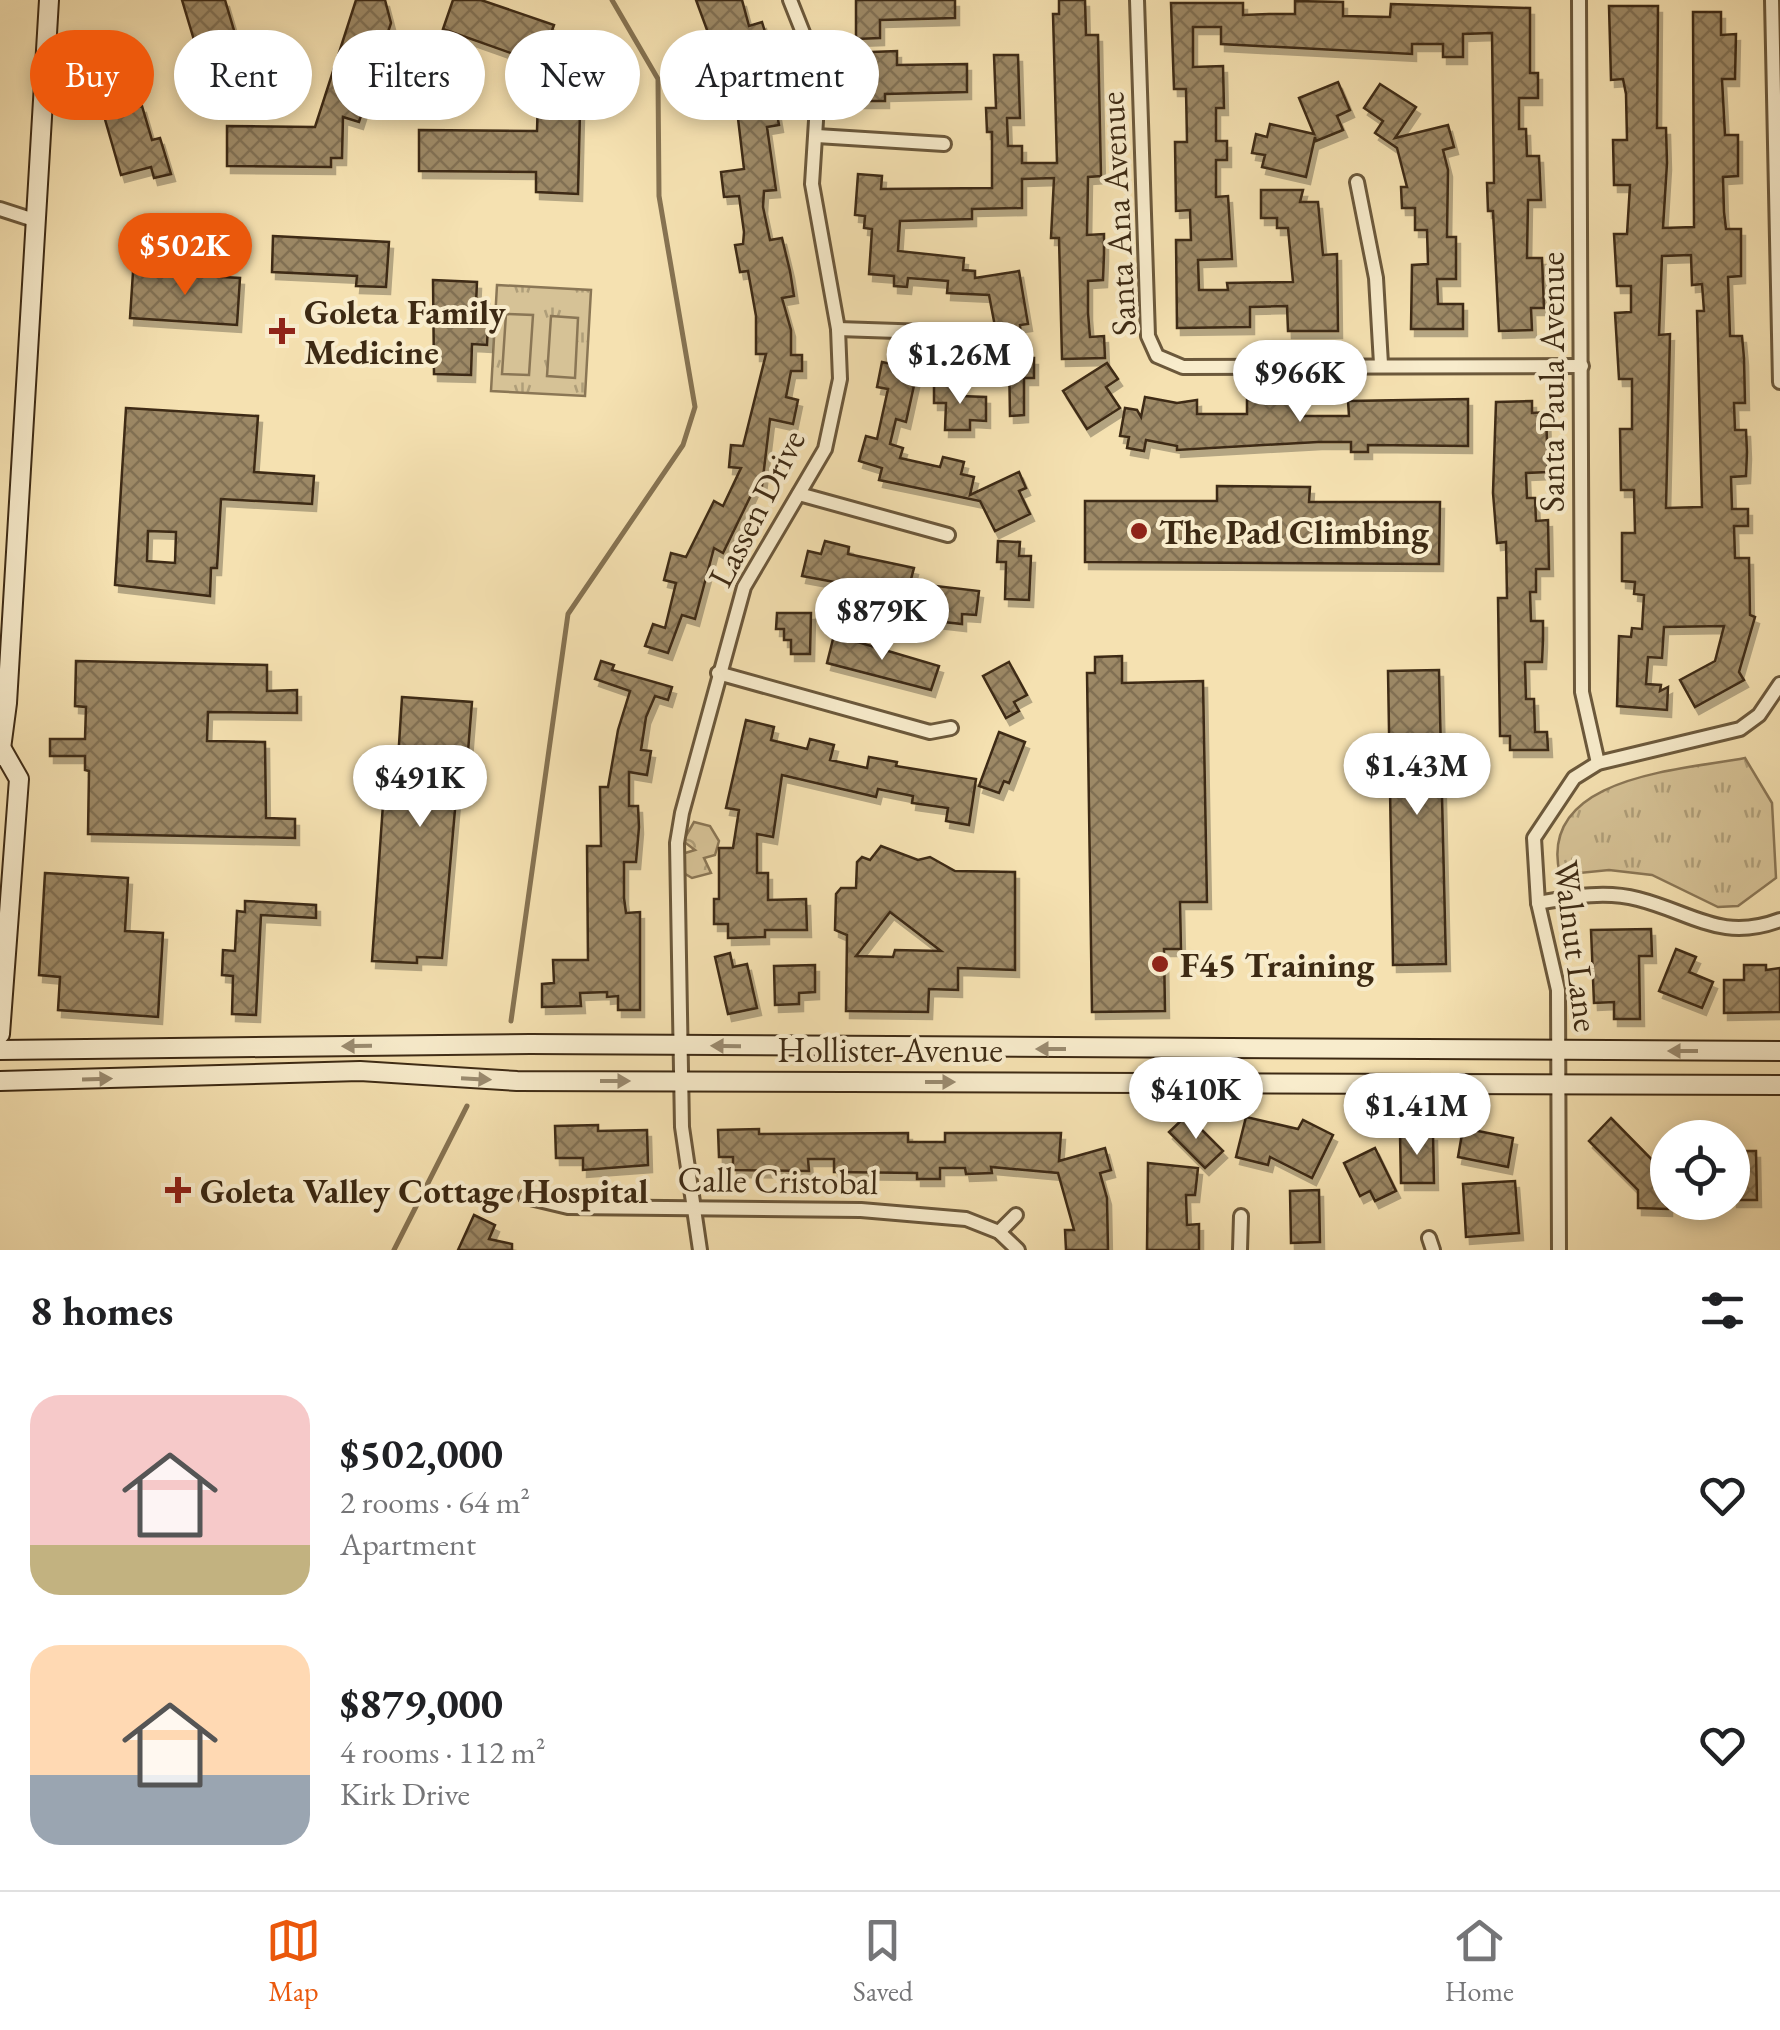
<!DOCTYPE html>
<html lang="en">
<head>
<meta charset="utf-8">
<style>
	:root { --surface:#fff; --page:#f2f2f2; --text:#202124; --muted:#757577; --line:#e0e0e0; --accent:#ea580c }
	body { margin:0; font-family:"EB Garamond",serif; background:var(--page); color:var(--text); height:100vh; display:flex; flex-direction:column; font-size:38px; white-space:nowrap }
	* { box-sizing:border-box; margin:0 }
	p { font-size:32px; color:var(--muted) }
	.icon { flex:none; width:55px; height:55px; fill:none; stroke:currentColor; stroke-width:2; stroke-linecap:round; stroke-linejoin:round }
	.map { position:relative; height:1250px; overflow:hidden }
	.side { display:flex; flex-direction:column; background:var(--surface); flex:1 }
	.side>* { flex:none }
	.top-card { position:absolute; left:30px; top:30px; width:1000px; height:90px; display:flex; gap:20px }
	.buttons { position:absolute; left:1650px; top:1120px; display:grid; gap:20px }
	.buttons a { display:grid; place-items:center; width:100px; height:100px; border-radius:50%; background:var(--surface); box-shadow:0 5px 15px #0003; font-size:50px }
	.price { position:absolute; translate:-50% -85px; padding:0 22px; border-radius:35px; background:#fff; color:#222; font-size:32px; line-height:65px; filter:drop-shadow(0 2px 5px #0008) }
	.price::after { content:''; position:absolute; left:50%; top:60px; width:30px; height:22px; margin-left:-15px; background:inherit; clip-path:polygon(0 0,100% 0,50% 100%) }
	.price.active { background:var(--accent); color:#fff }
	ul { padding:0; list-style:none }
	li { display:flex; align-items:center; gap:30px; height:250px; padding:0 30px }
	li span { display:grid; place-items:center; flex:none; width:280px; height:200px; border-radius:30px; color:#555 }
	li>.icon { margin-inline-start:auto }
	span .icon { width:120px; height:120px; fill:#fffc; stroke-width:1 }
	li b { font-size:42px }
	h2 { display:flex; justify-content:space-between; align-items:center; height:120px; padding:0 30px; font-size:42px }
	.chip { padding:0 35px; border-radius:45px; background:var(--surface); box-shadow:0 5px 15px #0003; font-size:35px; line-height:90px }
	.chip.active { background:var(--accent); color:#fff }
	.dock { display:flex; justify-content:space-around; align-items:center; height:140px; border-top:2px solid var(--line); background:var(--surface); font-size:28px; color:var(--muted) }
	.dock a { display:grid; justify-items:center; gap:5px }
	.dock .active { color:var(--accent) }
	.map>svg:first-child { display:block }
	.forest { fill:url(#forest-crowns); stroke:#8a7655; stroke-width:2.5 }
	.park { fill:url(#park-tufts); stroke:#8a7655; stroke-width:2.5 }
	.pitch { fill:#d6c296; stroke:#8a7655; stroke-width:2.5 }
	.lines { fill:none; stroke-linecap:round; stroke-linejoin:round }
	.stream { stroke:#867352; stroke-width:5 }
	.building { fill:url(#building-cross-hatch); stroke:#3d2a14; stroke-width:2.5; fill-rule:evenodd; filter:url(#shadow) }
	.minor-casing { stroke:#6b583b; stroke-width:18 }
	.secondary-casing { stroke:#3d2a14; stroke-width:22 }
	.minor { stroke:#f8eccc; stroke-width:12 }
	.secondary { stroke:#f8eccc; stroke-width:18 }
	.oneway { fill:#9a8b70 }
	.poi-dot { fill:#8f2418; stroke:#f8eccc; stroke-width:4 }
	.labels { text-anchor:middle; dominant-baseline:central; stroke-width:8; stroke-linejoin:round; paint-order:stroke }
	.street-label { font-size:35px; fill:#3d2a14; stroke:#f8eccc }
	.poi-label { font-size:35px; font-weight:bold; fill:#3d2a14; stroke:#f8eccc; text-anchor:start }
</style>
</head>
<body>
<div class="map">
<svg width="1780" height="1250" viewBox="0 0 1780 1250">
	<defs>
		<pattern id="forest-crowns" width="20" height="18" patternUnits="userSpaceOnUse" patternTransform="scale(2.5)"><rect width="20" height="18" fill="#d6c296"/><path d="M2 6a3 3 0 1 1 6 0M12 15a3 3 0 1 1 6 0" fill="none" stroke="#af9e79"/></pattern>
		<pattern id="park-tufts" width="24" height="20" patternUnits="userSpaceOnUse" patternTransform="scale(2.5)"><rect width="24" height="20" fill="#d6c296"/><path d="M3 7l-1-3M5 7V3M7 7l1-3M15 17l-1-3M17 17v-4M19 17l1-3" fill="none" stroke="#af9e79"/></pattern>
		<pattern id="building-cross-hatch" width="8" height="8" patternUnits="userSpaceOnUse" patternTransform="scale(2.5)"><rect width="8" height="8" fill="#9d8966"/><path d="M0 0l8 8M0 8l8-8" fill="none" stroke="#817053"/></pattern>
		<filter id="shadow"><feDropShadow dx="4" dy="7" stdDeviation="0" flood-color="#0004"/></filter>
	</defs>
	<rect width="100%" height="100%" fill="#f5e1b1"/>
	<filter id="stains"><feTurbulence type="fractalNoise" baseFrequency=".002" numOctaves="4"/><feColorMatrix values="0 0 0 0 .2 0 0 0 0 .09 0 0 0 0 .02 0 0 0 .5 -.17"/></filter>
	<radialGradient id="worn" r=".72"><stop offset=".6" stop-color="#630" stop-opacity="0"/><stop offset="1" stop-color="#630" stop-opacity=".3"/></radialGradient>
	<polygon class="forest" points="694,822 710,826 719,841 715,855 704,858 711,873 692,878 682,872 682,854 695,850 683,841"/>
	<g class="park">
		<polygon points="497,285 591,290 585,396 491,391"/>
		<path d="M1745 758 1772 803 1776 878 1738 906 1718 907 1652 875 1609 870 1560 875C1536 776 1681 770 1745 758Z"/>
	</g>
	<g class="pitch">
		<polygon points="506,314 533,315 529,375 502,374"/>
		<polygon points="551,316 578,318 575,378 547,376"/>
	</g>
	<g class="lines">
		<g class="stream">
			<polyline points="511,1021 568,614 683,445 695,407 659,196 658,79 612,0"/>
			<polyline points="394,1250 467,1106"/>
		</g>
	</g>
	<g class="building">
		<polygon points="182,0 225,0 254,98 215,110"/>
		<polygon points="356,0 385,0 391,23 359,122 343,117 342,158 331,158 331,167 227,166 227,126 315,127"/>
		<polygon points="453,0 481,0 554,25 542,59 574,61 574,70 581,70 578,194 536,192 536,172 419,171 419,130 537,131 539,63 443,29"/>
		<polygon points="696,0 742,0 749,26 762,22 773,58 778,57 784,101 775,102 779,125 767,127 776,190 764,191 763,207 770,240 782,238 790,271 794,296 782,298 791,330 791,355 802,355 802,371 791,371 786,397 798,400 793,424 770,419 762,486 756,485 723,553 714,548 695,619 682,615 668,653 645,646 653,624 665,628 676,583 664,580 671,553 686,557 714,501 723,506 741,468 729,467 731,445 743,446 766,354 756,354 756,316 748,271 740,272 735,245 743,244 744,232 739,196 724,197 721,172 744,169 735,93 729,94 723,46 714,49"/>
		<polygon points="856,0 955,0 955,18 880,20 880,38 856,39"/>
		<polygon points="1059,0 1085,0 1086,35 1098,35 1101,176 1088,177 1087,235 1104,234 1104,254 1103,280 1088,281 1088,313 1090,337 1104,336 1105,358 1062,359 1059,238 1051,238 1054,178 1022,179 1022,208 972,209 972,219 900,221 898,251 964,258 963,270 975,271 975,278 1019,271 1028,324 1020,325 1021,337 997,337 989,295 947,293 948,281 908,278 907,287 894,286 894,276 869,274 872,229 864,228 865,216 855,215 858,174 882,176 881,189 992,188 992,132 987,132 986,108 996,108 994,55 1018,55 1020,118 1007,118 1008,146 1022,146 1022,163 1057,163 1053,14 1059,14"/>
		<polygon points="1295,1 1343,2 1343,16 1390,17 1391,4 1530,8 1530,73 1538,73 1538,98 1519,98 1519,129 1526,129 1527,156 1539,156 1541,200 1528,200 1527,258 1542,258 1544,308 1531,308 1532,330 1499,331 1493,211 1488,211 1487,183 1494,183 1492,33 1463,34 1463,57 1443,57 1443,44 1412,44 1412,54 1221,44 1221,27 1193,27 1193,67 1223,66 1224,108 1216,108 1216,141 1227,141 1227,160 1216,160 1216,197 1228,196 1232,259 1198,260 1199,290 1228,290 1227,283 1293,282 1288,228 1277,228 1277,218 1261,218 1261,190 1303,190 1300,202 1318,202 1323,255 1337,254 1338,331 1288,331 1287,306 1250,307 1250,327 1177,328 1176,240 1191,240 1190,210 1176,211 1175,142 1187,142 1186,89 1174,89 1171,3 1243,3 1243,15 1269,14 1295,14"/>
		<path d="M1609 6H1658L1657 128H1666L1667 163 1663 228 1694 227 1693 12H1721V35L1736 34 1735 79H1722L1725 135H1738V176L1723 177 1724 212 1726 229H1741V276L1728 277 1730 336H1742L1744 358 1745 403H1734L1735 430H1746L1747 452 1746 476 1731 477 1732 509H1748V526H1734L1735 558H1749L1750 615 1755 617 1739 672 1744 680 1695 707 1680 680 1715 661 1724 626 1664 627 1662 658 1648 657 1646 684 1661 685 1660 691 1668 687 1667 710 1617 706 1619 636 1631 637 1632 628 1642 629 1644 595 1634 594 1635 582 1622 581V533H1635L1634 490H1621L1620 429H1632V379H1619L1615 313 1631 312V286H1617L1614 234H1627L1630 185H1614L1613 140H1627L1626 94 1623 79 1611 80ZM1691 255 1692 285 1702 284 1704 311H1697L1702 507 1666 508 1670 334 1659 335 1662 256Z"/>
		<polygon points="897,51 897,65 967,64 967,92 885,94 885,101 859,101 858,65 872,65 872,52"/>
		<polygon points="1338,82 1350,110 1337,116 1343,130 1316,141 1315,137 1306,177 1262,167 1265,155 1252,153 1256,134 1267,137 1270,124 1314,134 1299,98"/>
		<polygon points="1380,84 1416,107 1395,138 1448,125 1454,147 1443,150 1448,170 1447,237 1456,237 1456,279 1437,279 1438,304 1463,304 1463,329 1411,329 1412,265 1428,264 1427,230 1415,230 1415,208 1402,208 1401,187 1407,187 1397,148 1375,133 1383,121 1364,108"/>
		<polygon points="142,106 152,140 160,138 171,174 154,178 151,167 121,175 104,116"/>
		<polygon points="273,236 389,242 386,287 356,286 357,276 272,272"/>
		<polygon points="133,272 240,278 237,325 130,318"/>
		<polygon points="433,280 477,282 476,304 489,304 487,345 472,344 471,375 434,374"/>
		<polygon points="1009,358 1034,358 1034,378 1024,378 1024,415 1010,416"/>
		<polygon points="882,362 905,367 902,378 915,381 906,422 896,419 890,444 903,448 900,458 940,467 943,457 964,462 961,474 974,477 970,495 1019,472 1026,488 1019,491 1030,514 995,531 980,501 879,480 882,468 859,461 866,436 877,439 888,389 877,387"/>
		<polygon points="1107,363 1118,379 1106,387 1120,408 1087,429 1063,391"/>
		<polygon points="934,385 961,386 961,396 986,397 986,421 970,420 970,430 945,430 946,403 934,403"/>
		<polygon points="1145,397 1177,403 1197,400 1197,414 1247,414 1247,400 1301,400 1301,416 1349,416 1348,401 1468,399 1468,446 1368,445 1368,452 1351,452 1351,442 1318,442 1177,450 1177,446 1146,440 1144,451 1127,448 1129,437 1120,436 1125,408 1137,410 1141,417"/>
		<polygon points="1532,401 1532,413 1546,412 1548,472 1526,473 1527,498 1535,498 1536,521 1548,520 1549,569 1536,569 1536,592 1530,592 1531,621 1543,621 1543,640 1542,662 1525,662 1526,699 1534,699 1535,732 1547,732 1548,750 1510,750 1510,736 1500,736 1498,598 1507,598 1506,542 1497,543 1493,493 1496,402"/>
		<path d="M126 408 258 416 254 472 314 476 312 504 221 499 217 568H211L210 596 115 585ZM148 531 176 532 175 563 147 561Z"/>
		<polygon points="1217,486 1310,487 1309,502 1440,502 1439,564 1085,562 1085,501 1217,501"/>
		<polygon points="825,541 849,547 848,554 914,568 910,583 979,591 976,615 962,614 962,624 916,619 916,611 864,599 867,588 802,576 808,551 821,554"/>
		<polygon points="998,541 1020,542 1019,556 1031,556 1029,600 1005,599 1006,562 997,562"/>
		<polygon points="777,613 811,613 810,654 791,654 791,640 784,640 784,629 776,629"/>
		<polygon points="834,635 939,666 931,690 827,663"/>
		<polygon points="1122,656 1122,683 1203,681 1207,902 1180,902 1181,949 1164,949 1165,1011 1092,1012 1087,673 1095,673 1095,657"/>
		<polygon points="76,661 267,665 267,691 297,690 297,713 208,712 207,741 265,742 266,818 295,819 295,838 88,834 89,771 85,770 85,756 50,756 50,739 85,739 86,707 75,706"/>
		<polygon points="601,661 614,665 612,670 672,687 668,700 655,696 646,717 641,750 651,751 647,775 629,772 629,806 638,806 639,827 636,862 624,862 624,898 626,913 640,912 640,1010 618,1010 618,996 607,997 607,992 580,993 581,1006 542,1007 542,984 554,983 553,960 588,960 587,846 601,846 600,787 608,787 618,730 630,691 595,679"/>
		<polygon points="1009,662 1027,695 1014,702 1019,711 1006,718 983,676"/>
		<polygon points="1439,670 1446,964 1393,965 1388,671"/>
		<polygon points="402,697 472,702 467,764 459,764 442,958 417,957 417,963 372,961 385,776 397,776"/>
		<polygon points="746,720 774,727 771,740 807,749 810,739 834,745 830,760 867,768 869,757 897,762 896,766 976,779 969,825 946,821 948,808 912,803 913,796 878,789 876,797 782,775 773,837 757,834 757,873 768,873 768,900 806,899 807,930 765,930 765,937 728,938 728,924 714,924 714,899 719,899 719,848 733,848 739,810 726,808"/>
		<polygon points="999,732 1025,742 1009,783 1004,781 999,793 979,786"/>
		<path d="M881 846 918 860 930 857 955 871 1015 872V970L958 968V990L929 989 928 1012 846 1011 847 935 835 930 836 894 841 888H856L857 862 862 857 870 860ZM890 912 941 951 895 950 893 957 856 956Z"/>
		<polygon points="45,873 128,878 125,931 163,933 158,1017 58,1010 60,977 39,975"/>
		<polygon points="245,901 316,905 316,918 261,915 256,1015 232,1014 233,976 222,975 223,950 235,951 237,911 245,912"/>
		<polygon points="1651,929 1652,956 1639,956 1640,1019 1614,1019 1614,1002 1594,1003 1591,930"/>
		<polygon points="1676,949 1696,957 1689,972 1713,982 1702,1008 1659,991"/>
		<polygon points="730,953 733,967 747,964 757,1008 728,1014 715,957"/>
		<polygon points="815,965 815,992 799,993 799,1004 775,1005 774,966"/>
		<polygon points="1744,965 1766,965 1766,970 1780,968 1780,1012 1724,1013 1724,980 1744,980"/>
		<polygon points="1187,1115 1223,1151 1205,1168 1169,1132"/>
		<polygon points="1246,1117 1298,1129 1303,1120 1333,1135 1312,1178 1270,1157 1268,1165 1236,1157"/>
		<polygon points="1611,1118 1661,1169 1668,1169 1668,1209 1638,1208 1638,1190 1589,1141"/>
		<polygon points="598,1125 598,1131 647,1130 648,1165 583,1170 583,1158 556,1158 555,1126"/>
		<polygon points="1463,1128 1513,1138 1508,1167 1458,1157"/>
		<polygon points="759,1129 759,1134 908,1133 908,1142 945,1142 945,1133 1061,1133 1059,1161 1105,1148 1111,1170 1100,1173 1107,1198 1108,1250 1066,1250 1065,1230 1074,1230 1058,1173 991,1167 992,1173 966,1174 965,1168 940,1168 940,1179 917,1179 917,1173 834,1172 834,1159 808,1159 809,1171 733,1170 733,1157 719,1157 718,1130"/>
		<polygon points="1400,1134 1433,1134 1434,1183 1401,1183"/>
		<polygon points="1375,1148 1396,1191 1375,1201 1370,1191 1360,1196 1344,1163"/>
		<polygon points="1732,1151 1756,1151 1757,1200 1733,1200"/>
		<polygon points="1148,1163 1198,1168 1195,1195 1186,1195 1187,1225 1199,1224 1199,1250 1147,1250"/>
		<polygon points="1515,1181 1519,1233 1466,1237 1463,1184"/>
		<polygon points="1319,1190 1320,1242 1291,1243 1290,1191"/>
		<polygon points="474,1215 495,1225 489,1239 512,1244 512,1250 458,1250"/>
	</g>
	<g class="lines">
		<defs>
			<g id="minor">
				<polyline points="1137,0 1148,336 1157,356 1183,367 1582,366"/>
				<polyline points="1579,0 1582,692 1598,763"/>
				<polyline points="1772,0 1780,382"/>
				<polyline points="817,136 944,144"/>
				<polyline points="1357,182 1376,278 1381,364"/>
				<polyline points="0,209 37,221"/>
				<polyline points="838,329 958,333"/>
				<polyline points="799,494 948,535"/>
				<polyline points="718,673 930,732 951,728"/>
				<path d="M1538 903C1571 897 1604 890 1638 899 1693 913 1721 942 1780 920"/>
				<polyline points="526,1197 568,1207 861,1210 966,1219 999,1232 1018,1250"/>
				<polyline points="999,1232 1016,1215"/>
				<polyline points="1429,1238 1433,1250"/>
				<polyline points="700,1250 682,1127 677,843 682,813 744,587 825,449 840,379 838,329 812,184 819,73 790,0"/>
				<polyline points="1240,1250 1241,1216"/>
				<polyline points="1559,1250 1558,990 1538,903 1534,838 1574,778 1598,763 1740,729 1759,715 1780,684"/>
			</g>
			<g id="secondary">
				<polyline points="0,756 7,703 49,0"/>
				<polyline points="0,1034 19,779 3,751"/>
				<polyline points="0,1050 530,1044 1780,1051"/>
				<polyline points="0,1081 360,1071 517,1081 1780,1085"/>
			</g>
		</defs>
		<use href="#minor" class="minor-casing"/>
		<use href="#secondary" class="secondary-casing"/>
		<use href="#minor" class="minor"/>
		<use href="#secondary" class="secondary"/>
	</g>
	<defs><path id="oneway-solid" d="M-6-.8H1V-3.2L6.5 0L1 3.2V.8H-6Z" transform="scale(2.5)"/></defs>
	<g class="oneway">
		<use href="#oneway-solid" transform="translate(357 1046) rotate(179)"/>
		<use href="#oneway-solid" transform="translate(726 1046) rotate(-179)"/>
		<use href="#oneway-solid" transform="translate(1051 1049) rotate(-180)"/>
		<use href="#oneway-solid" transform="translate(1683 1051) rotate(-180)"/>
		<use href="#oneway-solid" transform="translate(97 1079) rotate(-2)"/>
		<use href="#oneway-solid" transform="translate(476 1079) rotate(3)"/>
		<use href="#oneway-solid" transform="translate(615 1081)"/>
		<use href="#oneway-solid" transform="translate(940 1082)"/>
	</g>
	<g class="poi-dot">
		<path d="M277 316h10v10h10v10h-10v10h-10v-10h-10v-10h10z"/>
		<circle cx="1139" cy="531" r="10"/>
		<circle cx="1160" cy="964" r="10"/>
		<path d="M173 1175h10v10h10v10h-10v10h-10v-10h-10v-10h10z"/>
	</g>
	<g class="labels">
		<g class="street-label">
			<text transform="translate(1117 214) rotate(-93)">Santa Ana Avenue</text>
			<text transform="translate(1551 382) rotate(-90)">Santa Paula Avenue</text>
			<text transform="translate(756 508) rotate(-63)">Lassen Drive</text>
			<text transform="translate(1577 946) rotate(83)">Walnut Lane</text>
			<text x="890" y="1049">Hollister Avenue</text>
			<text transform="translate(778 1180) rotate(1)">Calle Cristobal</text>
		</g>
		<g class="poi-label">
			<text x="304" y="311">Goleta Family<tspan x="304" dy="40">Medicine</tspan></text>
			<text x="1159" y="531">The Pad Climbing</text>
			<text x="1180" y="964">F45 Training</text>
			<text x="200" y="1190">Goleta Valley Cottage Hospital</text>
		</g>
	</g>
	<rect width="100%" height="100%" filter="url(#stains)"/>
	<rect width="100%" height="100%" fill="url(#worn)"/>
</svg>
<div class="buttons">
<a><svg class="icon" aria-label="locate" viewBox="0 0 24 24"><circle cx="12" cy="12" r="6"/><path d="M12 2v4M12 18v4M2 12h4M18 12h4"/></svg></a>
</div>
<b class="price active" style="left:185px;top:298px">$502K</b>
<b class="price" style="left:960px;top:407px">$1.26M</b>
<b class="price" style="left:1300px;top:425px">$966K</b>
<b class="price" style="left:882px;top:663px">$879K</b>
<b class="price" style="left:1417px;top:818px">$1.43M</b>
<b class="price" style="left:420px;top:830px">$491K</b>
<b class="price" style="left:1196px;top:1142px">$410K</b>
<b class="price" style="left:1417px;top:1158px">$1.41M</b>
<div class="top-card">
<a class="chip active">Buy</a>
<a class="chip">Rent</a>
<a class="chip">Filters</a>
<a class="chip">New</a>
<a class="chip">Apartment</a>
</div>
</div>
<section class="side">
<h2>8 homes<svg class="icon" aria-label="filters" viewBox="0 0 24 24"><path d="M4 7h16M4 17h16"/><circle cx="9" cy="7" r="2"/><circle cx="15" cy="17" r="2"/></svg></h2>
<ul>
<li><span style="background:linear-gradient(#f6c9c9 75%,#c2b280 0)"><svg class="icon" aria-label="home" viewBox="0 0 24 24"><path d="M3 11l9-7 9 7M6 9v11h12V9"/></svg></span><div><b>$502,000</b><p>2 rooms · 64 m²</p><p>Apartment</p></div><svg class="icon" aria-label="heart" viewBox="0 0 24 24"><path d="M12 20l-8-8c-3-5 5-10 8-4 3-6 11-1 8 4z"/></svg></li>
<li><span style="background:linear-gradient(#ffd9b3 65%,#9aa5b1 0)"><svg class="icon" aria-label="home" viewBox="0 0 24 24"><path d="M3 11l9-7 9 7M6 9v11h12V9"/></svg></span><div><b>$879,000</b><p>4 rooms · 112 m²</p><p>Kirk Drive</p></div><svg class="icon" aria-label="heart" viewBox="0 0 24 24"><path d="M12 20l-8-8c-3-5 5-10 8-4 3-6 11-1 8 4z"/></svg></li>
</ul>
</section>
<nav class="dock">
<a class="active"><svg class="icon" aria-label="map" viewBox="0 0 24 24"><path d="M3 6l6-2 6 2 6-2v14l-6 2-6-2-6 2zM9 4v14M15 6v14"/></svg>Map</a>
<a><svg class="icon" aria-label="saved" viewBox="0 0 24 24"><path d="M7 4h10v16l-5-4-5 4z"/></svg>Saved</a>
<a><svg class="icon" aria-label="home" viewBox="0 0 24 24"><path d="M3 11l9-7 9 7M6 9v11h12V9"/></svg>Home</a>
</nav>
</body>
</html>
